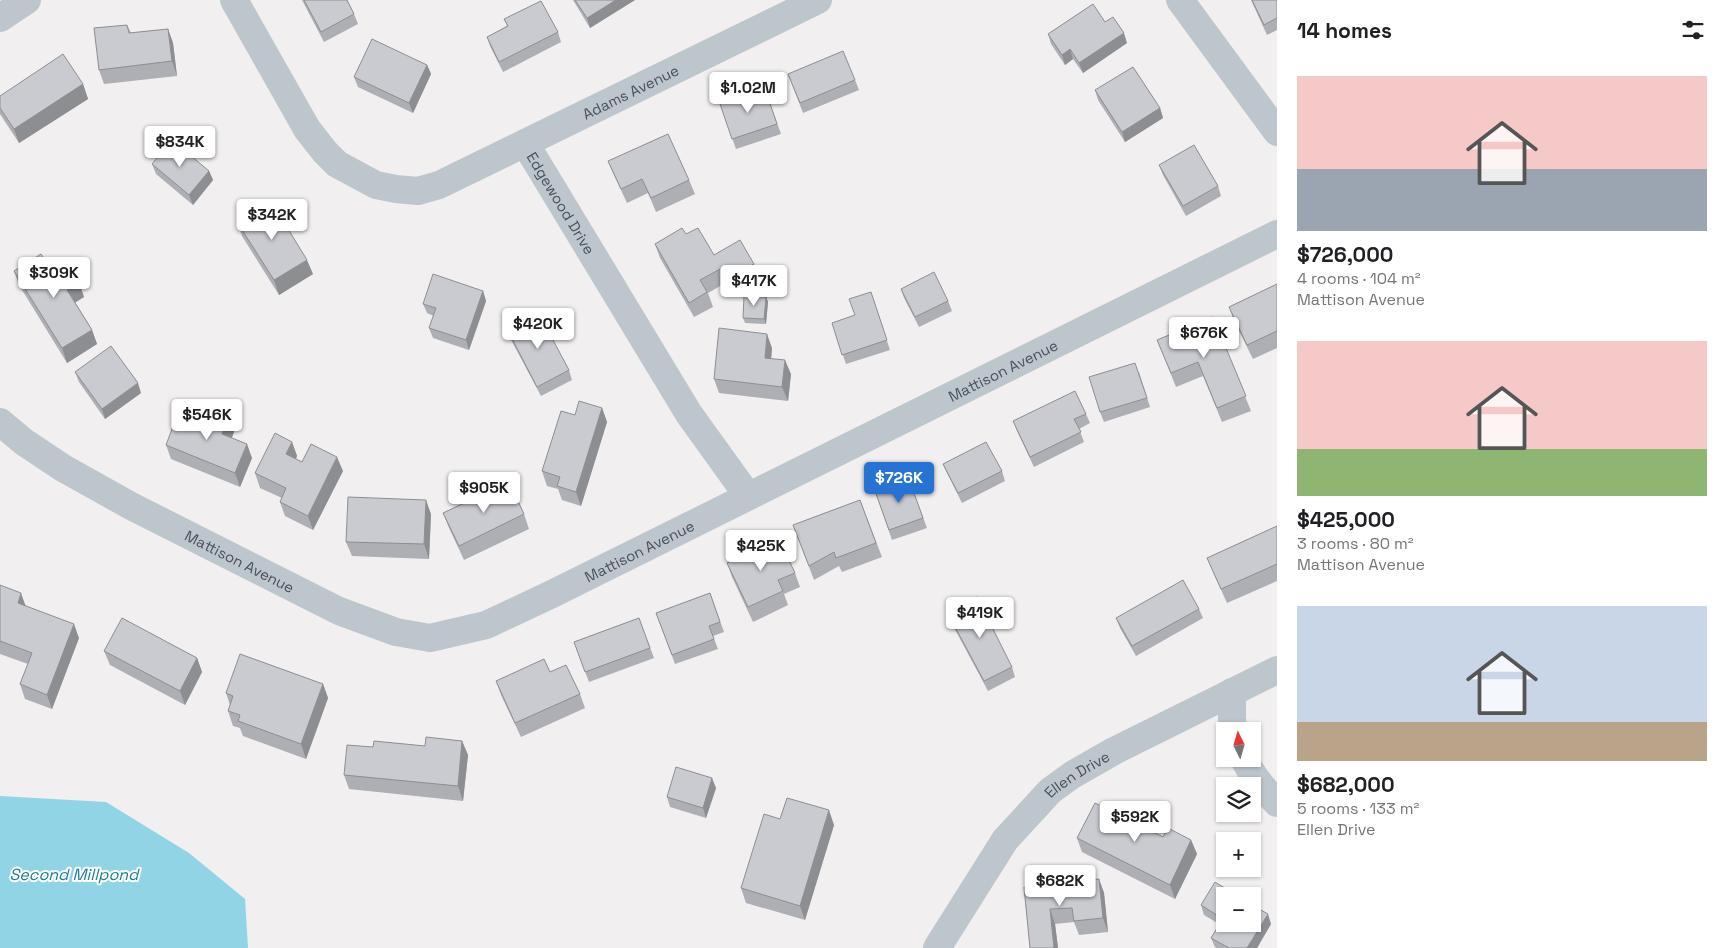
<!DOCTYPE html>
<html lang="en">
<head>
<meta charset="utf-8">
<style>
	:root { --surface:#fff; --page:#f2f2f2; --text:#202124; --muted:#757577; --accent:#2773d3 }
	body { margin:0; font-family:"Space Grotesk",sans-serif; background:var(--page); color:var(--text); height:100vh; display:flex; flex-direction:column; font-size:19px; white-space:nowrap }
	* { box-sizing:border-box; margin:0 }
	p { font-size:16px; color:var(--muted) }
	.icon { flex:none; width:28px; height:28px; fill:none; stroke:currentColor; stroke-width:2; stroke-linecap:round; stroke-linejoin:round }
	.map { position:relative; flex:1; overflow:hidden }
	.side { display:flex; flex-direction:column; background:var(--surface); width:450px }
	.side>* { flex:none }
	.needle { width:32px; rotate:355deg }
	.controls { position:absolute; left:1216px; top:722px; display:grid; gap:10px }
	.controls a { display:grid; place-items:center; width:45px; height:45px; border-radius:0px; background:var(--surface); box-shadow:0 1px 4px #0004; font-size:25px }
	.price { position:absolute; translate:-50% -42px; padding:0 11px; border-radius:5px; background:#fff; color:#222; font-size:16px; line-height:32px; filter:drop-shadow(0 1px 2px #0008) }
	.price::after { content:''; position:absolute; left:50%; top:30px; width:15px; height:11px; margin-left:-8px; background:inherit; clip-path:polygon(0 0,100% 0,50% 100%) }
	.price.on { background:var(--accent); color:#fff }
	ul { padding:0; list-style:none }
	li { display:grid; align-content:center; gap:10px; height:265px; padding:0 20px }
	li span { display:grid; place-items:center; height:155px; border-radius:0px; color:#555 }
	li>.icon { margin-inline-start:auto }
	span .icon { width:90px; height:90px; fill:#fffc; stroke-width:1 }
	li b { font-size:21px }
	h2 { display:flex; justify-content:space-between; align-items:center; height:60px; padding:0 20px; font-size:21px }
	main { display:flex; flex:1; min-height:0 }
	.map>svg:first-child { display:block }
	.water { fill:#91d4e5 }
	.lines { fill:none; stroke-linecap:round; stroke-linejoin:round }
	.minor { stroke:#bec6cd; stroke-width:28 }
	.wall { fill:#adafb4 }
	.shaded-wall { fill:#8d8e92 }
	.building { fill:#c9cbd1; stroke:#8d8e92 }
	.labels { text-anchor:middle; dominant-baseline:central; stroke-width:4; stroke-linejoin:round; paint-order:stroke }
	.street-label { font-size:15px; fill:#48525b; stroke:#fff }
	.water-label { font-size:16px; font-style:italic; fill:#187d97; stroke:#fff }
</style>
</head>
<body>
<main>
<div class="map">
<svg width="1277" height="948" viewBox="0 0 1277 948">
	<rect width="100%" height="100%" fill="#f1efef"/>
	<polygon class="water" points="0,796 106,802 189,853 245,899 248,948 0,948"/>
	<g class="lines">
		<g class="minor">
			<path id="s1" d="M234 0 307 129 325 152 337 164 376 185 396 189 418 191 439 185 818 0"/>
			<polyline points="1180,0 1277,132"/>
			<polyline points="0,18 27,0"/>
			<path id="s2" d="M525 143 689 414 748 496"/>
			<path id="s3" d="M0 422 24 442 63 468 131 506 339 611 396 632 430 638 486 625 552 594 1277 234"/>
			<polyline points="1232,692 1232,720 1234,731"/>
			<path d="M1244 759C1252 775 1264 790 1277 803"/>
			<path id="s4" d="M937 948 1005 840 1050 791 1072 775 1114 751 1277 670"/>
		</g>
	</g>
	<g class="wall">
		<polygon points="302,0 347,0 354,14 358,24 324,42"/>
		<polygon points="573,0 635,0 590,28"/>
		<polygon points="1251,0 1277,0 1277,30 1267,35"/>
		<polygon points="504,19 558,32 561,42 503,72 490,46 487,37 507,26"/>
		<polygon points="1105,22 1127,43 1083,73 1073,59 1065,65 1051,44 1048,34"/>
		<polygon points="127,25 131,33 168,29 173,43 177,76 104,84 99,70"/>
		<polygon points="427,65 431,74 413,113 358,87 354,77"/>
		<polygon points="788,74 855,80 859,90 803,113"/>
		<polygon points="83,84 88,99 19,143 0,114 0,108"/>
		<polygon points="765,89 781,134 736,149 720,104"/>
		<polygon points="1095,90 1160,108 1163,118 1125,142 1098,100"/>
		<polygon points="608,161 689,180 695,194 656,212 648,193 627,203 614,175"/>
		<polygon points="152,164 209,171 213,180 193,205 156,174"/>
		<polygon points="1159,165 1218,186 1221,196 1186,216 1163,175"/>
		<polygon points="237,222 313,274 279,295 242,236"/>
		<polygon points="686,234 714,255 754,264 759,278 736,292 729,281 708,293 713,307 694,317 660,258 655,244"/>
		<polygon points="14,271 53,272 79,283 84,297 75,302 92,330 97,344 67,363 19,285"/>
		<polygon points="1277,284 1277,348 1253,359 1234,321 1229,307"/>
		<polygon points="901,289 948,301 952,311 919,327 904,298"/>
		<polygon points="483,291 486,301 469,350 433,338 429,328 434,316 427,313 423,304"/>
		<polygon points="871,292 890,350 846,364 832,323 855,315"/>
		<polygon points="766,297 768,302 766,324 745,323 743,318"/>
		<polygon points="1213,317 1251,411 1222,422 1203,376 1176,387 1157,340"/>
		<polygon points="507,329 569,370 572,380 541,396 510,338"/>
		<polygon points="772,348 771,358 791,374 788,401 719,393 714,379"/>
		<polygon points="75,372 141,393 105,419 79,382"/>
		<polygon points="1139,372 1150,407 1104,422 1100,412"/>
		<polygon points="602,408 607,422 581,506 562,500 558,489 547,486 542,471 575,415"/>
		<polygon points="1086,414 1090,423 1079,429 1084,442 1034,467 1017,431 1013,421"/>
		<polygon points="229,418 234,432 232,438 252,458 240,487 171,459 166,445 202,423"/>
		<polygon points="292,442 297,456 296,459 302,462 343,471 313,530 285,516 280,502 282,498 260,488 255,473"/>
		<polygon points="943,464 1002,471 1005,481 962,503 947,473"/>
		<polygon points="909,479 927,528 892,540 875,491"/>
		<polygon points="860,500 882,557 842,572 839,566 814,580 793,525"/>
		<polygon points="443,513 524,514 529,529 464,560 449,528"/>
		<polygon points="431,514 429,559 352,556 346,542"/>
		<polygon points="1277,526 1277,581 1227,603 1213,572 1207,558"/>
		<polygon points="727,563 795,573 800,587 784,594 788,605 753,622 732,577"/>
		<polygon points="0,585 26,606 79,638 52,709 25,699 20,684 28,664 0,654"/>
		<polygon points="710,593 724,632 713,636 718,649 675,664 656,613"/>
		<polygon points="1199,609 1203,618 1136,656 1120,628 1116,618"/>
		<polygon points="947,612 1012,667 1015,677 988,691 951,622"/>
		<polygon points="639,618 654,658 589,682 574,642"/>
		<polygon points="104,651 197,658 202,672 185,705 110,665"/>
		<polygon points="550,672 580,694 585,708 521,737 501,695 496,681"/>
		<polygon points="323,684 328,698 306,759 243,736 240,728 233,726 228,711 230,705 226,693"/>
		<polygon points="462,741 468,755 463,801 349,789 344,775 373,747 425,746"/>
		<polygon points="716,788 706,818 670,807 667,797"/>
		<polygon points="780,819 834,825 805,920 746,903 741,888"/>
		<polygon points="1163,837 1191,840 1197,854 1175,899 1082,852 1077,838"/>
		<polygon points="1099,879 1104,893 1108,932 1079,935 1074,922 1055,924 1058,948 1030,948 1024,887"/>
		<polygon points="1201,905 1271,924 1257,948 1216,948 1215,947 1211,938 1219,924 1204,915"/>
	</g>
	<g class="shaded-wall">
		<polygon points="616,0 635,0 590,28 587,18"/>
		<polygon points="168,29 173,43 177,76 172,61"/>
		<polygon points="1124,33 1127,43 1083,73 1079,63"/>
		<polygon points="1070,49 1073,59 1065,65 1062,55"/>
		<polygon points="427,65 431,74 413,113 409,103"/>
		<polygon points="83,84 88,99 19,143 14,129"/>
		<polygon points="1160,108 1163,118 1125,142 1122,132"/>
		<polygon points="209,171 213,180 193,205 189,195"/>
		<polygon points="307,260 313,274 279,295 274,280"/>
		<polygon points="79,283 84,297 73,304 67,290"/>
		<polygon points="483,291 486,301 469,350 466,340"/>
		<polygon points="766,297 768,302 766,324 764,319"/>
		<polygon points="92,330 97,344 67,363 62,348"/>
		<polygon points="767,334 772,348 770,372 765,358"/>
		<polygon points="785,360 791,374 788,401 782,387"/>
		<polygon points="138,383 141,393 105,419 102,409"/>
		<polygon points="602,408 607,422 581,506 576,492"/>
		<polygon points="229,418 234,432 227,448 222,434"/>
		<polygon points="292,442 297,456 291,469 286,454"/>
		<polygon points="247,444 252,458 240,487 235,473"/>
		<polygon points="337,457 343,471 313,530 308,516"/>
		<polygon points="426,500 431,514 429,559 424,544"/>
		<polygon points="21,593 26,607 18,603"/>
		<polygon points="74,624 79,638 52,709 47,695"/>
		<polygon points="197,658 202,672 185,705 180,691"/>
		<polygon points="323,684 328,698 306,759 301,744"/>
		<polygon points="462,741 468,755 463,801 458,786"/>
		<polygon points="712,778 716,788 706,818 703,808"/>
		<polygon points="829,810 834,825 805,920 800,906"/>
		<polygon points="1191,840 1197,854 1175,899 1170,885"/>
		<polygon points="1099,879 1104,893 1108,932 1103,918"/>
		<polygon points="1050,909 1055,924 1058,948 1054,948"/>
		<polygon points="1268,914 1271,924 1257,948 1247,948"/>
	</g>
	<g class="building">
		<polygon points="304,0 347,0 354,14 321,32"/>
		<polygon points="575,0 616,0 587,18"/>
		<polygon points="1252,0 1277,0 1277,18 1264,25"/>
		<polygon points="541,1 558,32 499,62 487,37 508,26 504,19"/>
		<polygon points="1093,4 1105,22 1113,17 1124,33 1079,63 1070,49 1062,55 1048,34"/>
		<polygon points="127,25 129,33 168,29 172,61 99,70 94,28"/>
		<polygon points="372,39 427,65 409,103 354,77"/>
		<polygon points="843,51 855,80 800,103 788,74"/>
		<polygon points="63,54 83,84 14,129 0,108 0,96"/>
		<polygon points="1133,67 1160,108 1122,132 1095,90"/>
		<polygon points="765,89 777,124 732,139 720,104"/>
		<polygon points="668,134 689,180 651,198 642,179 621,189 608,161"/>
		<polygon points="172,140 209,171 189,195 152,164"/>
		<polygon points="1194,145 1218,186 1183,206 1159,165"/>
		<polygon points="271,201 307,260 274,280 237,222"/>
		<polygon points="682,228 686,234 698,228 714,255 740,240 754,264 730,278 724,267 700,280 707,292 689,303 655,244"/>
		<polygon points="41,254 53,272 66,263 79,283 67,290 92,330 62,348 14,271"/>
		<polygon points="934,272 948,301 915,317 901,289"/>
		<polygon points="433,274 483,291 466,340 429,328 436,308 423,304"/>
		<polygon points="1277,284 1277,331 1247,345 1229,307"/>
		<polygon points="871,292 887,340 842,355 832,323 855,315 849,299"/>
		<polygon points="744,296 766,297 764,319 743,318"/>
		<polygon points="538,312 569,370 537,387 507,329"/>
		<polygon points="1213,317 1246,396 1217,408 1198,362 1171,373 1157,340"/>
		<polygon points="719,328 767,334 765,358 785,360 782,387 714,379"/>
		<polygon points="111,346 138,383 102,409 75,372"/>
		<polygon points="1135,363 1147,398 1100,412 1089,377"/>
		<polygon points="1075,391 1086,414 1074,419 1081,432 1030,457 1013,421"/>
		<polygon points="579,401 602,408 576,492 557,486 560,477 542,471 561,411 575,415"/>
		<polygon points="208,409 229,418 222,434 247,444 235,473 166,445 178,413 202,423"/>
		<polygon points="275,433 292,442 286,454 302,462 311,444 337,457 308,516 280,502 286,488 255,473"/>
		<polygon points="986,442 1002,471 958,493 943,464"/>
		<polygon points="909,479 923,518 889,530 875,491"/>
		<polygon points="509,482 524,514 459,546 443,513"/>
		<polygon points="348,497 426,500 424,544 346,542"/>
		<polygon points="860,500 876,543 836,558 834,552 809,566 793,525"/>
		<polygon points="1277,526 1277,564 1221,589 1207,558"/>
		<polygon points="779,539 795,573 778,580 783,591 748,607 727,563"/>
		<polygon points="1183,580 1199,609 1132,646 1116,618"/>
		<polygon points="0,585 21,593 18,603 74,624 47,695 20,684 32,653 0,641"/>
		<polygon points="710,593 720,622 709,626 714,639 672,655 656,613"/>
		<polygon points="977,597 1012,667 984,681 947,612"/>
		<polygon points="122,618 197,658 180,691 104,651"/>
		<polygon points="639,618 650,648 585,672 574,642"/>
		<polygon points="240,654 323,684 301,744 238,721 240,715 228,711 233,696 226,693"/>
		<polygon points="544,659 550,672 566,665 580,694 515,723 496,681"/>
		<polygon points="426,737 462,741 458,786 344,775 347,745 373,747 374,741 425,746"/>
		<polygon points="676,767 712,778 703,808 667,797"/>
		<polygon points="787,798 829,810 800,906 741,888 764,814 780,819"/>
		<polygon points="1095,803 1163,837 1168,828 1191,840 1170,885 1077,838"/>
		<polygon points="1099,879 1103,918 1074,921 1072,908 1050,909 1054,948 1030,948 1024,887"/>
		<polygon points="1215,882 1238,896 1225,896 1225,924 1252,924 1252,905 1268,914 1247,948 1229,948 1211,938 1223,919 1201,905"/>
	</g>
	<g class="labels">
		<g class="street-label">
			<text stroke="none"><textPath href="#s1" startOffset="516">Adams Avenue</textPath></text>
			<text stroke="none"><textPath href="#s2" startOffset="70">Edgewood Drive</textPath></text>
			<text stroke="none"><textPath href="#s3" startOffset="1118">Mattison Avenue</textPath></text>
			<text stroke="none"><textPath href="#s3" startOffset="712">Mattison Avenue</textPath></text>
			<text stroke="none"><textPath href="#s3" startOffset="278">Mattison Avenue</textPath></text>
			<text stroke="none"><textPath href="#s4" startOffset="226">Ellen Drive</textPath></text>
		</g>
		<g class="water-label">
			<text x="74" y="874">Second Millpond</text>
		</g>
	</g>
</svg>
<div class="controls">
<a><svg class="needle" viewBox="-14 -14 28 28"><path d="M0-13l5 13h-10z" fill="#e53935"/><path d="M0 13l5-13h-10z" fill="#757577"/></svg></a>
<a><svg class="icon" aria-label="layers" viewBox="0 0 24 24"><path d="M12 4l9 5-9 5-9-5zM3 14l9 5 9-5"/></svg></a>
<a>+</a>
<a>−</a>
</div>
<b class="price" style="left:748px;top:114px">$1.02M</b>
<b class="price" style="left:180px;top:168px">$834K</b>
<b class="price" style="left:272px;top:241px">$342K</b>
<b class="price" style="left:54px;top:299px">$309K</b>
<b class="price" style="left:754px;top:307px">$417K</b>
<b class="price" style="left:538px;top:350px">$420K</b>
<b class="price" style="left:1204px;top:359px">$676K</b>
<b class="price" style="left:207px;top:441px">$546K</b>
<b class="price on" style="left:899px;top:504px">$726K</b>
<b class="price" style="left:484px;top:514px">$905K</b>
<b class="price" style="left:761px;top:572px">$425K</b>
<b class="price" style="left:980px;top:639px">$419K</b>
<b class="price" style="left:1135px;top:843px">$592K</b>
<b class="price" style="left:1060px;top:907px">$682K</b>
</div>
<section class="side">
<h2>14 homes<svg class="icon" aria-label="filters" viewBox="0 0 24 24"><path d="M4 7h16M4 17h16"/><circle cx="9" cy="7" r="2"/><circle cx="15" cy="17" r="2"/></svg></h2>
<ul>
<li><span style="background:linear-gradient(#f6c9c9 60%,#9aa5b1 0)"><svg class="icon" aria-label="home" viewBox="0 0 24 24"><path d="M3 11l9-7 9 7M6 9v11h12V9"/></svg></span><div><b>$726,000</b><p>4 rooms · 104 m²</p><p>Mattison Avenue</p></div></li>
<li><span style="background:linear-gradient(#f6c9c9 70%,#8fb573 0)"><svg class="icon" aria-label="home" viewBox="0 0 24 24"><path d="M3 11l9-7 9 7M6 9v11h12V9"/></svg></span><div><b>$425,000</b><p>3 rooms · 80 m²</p><p>Mattison Avenue</p></div></li>
<li><span style="background:linear-gradient(#c9d6e8 75%,#b9a48a 0)"><svg class="icon" aria-label="home" viewBox="0 0 24 24"><path d="M3 11l9-7 9 7M6 9v11h12V9"/></svg></span><div><b>$682,000</b><p>5 rooms · 133 m²</p><p>Ellen Drive</p></div></li>
</ul>
</section>
</main>
</body>
</html>
